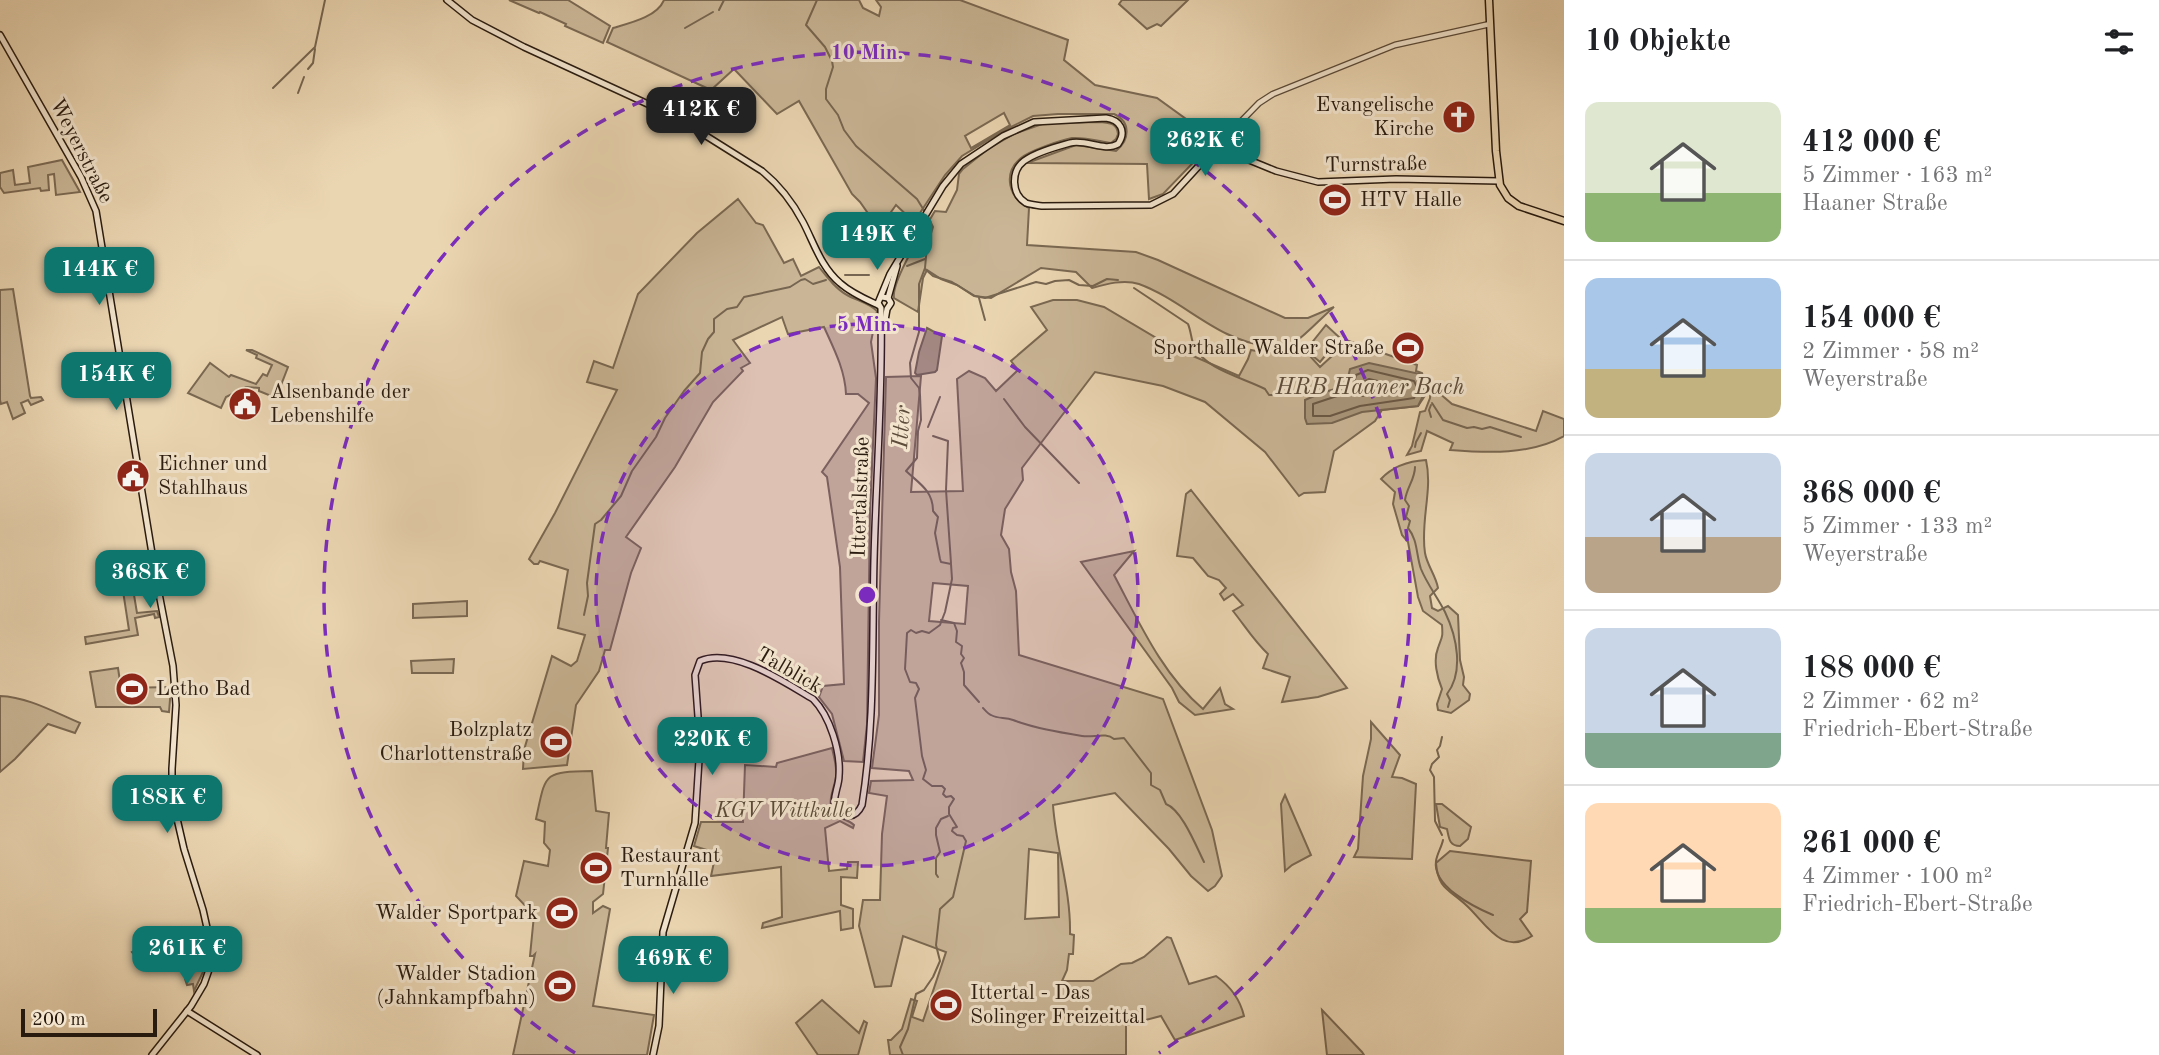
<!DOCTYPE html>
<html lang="de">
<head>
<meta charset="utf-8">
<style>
	:root { --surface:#fff; --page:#f2f2f2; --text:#202124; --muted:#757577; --line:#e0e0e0; --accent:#0f766e }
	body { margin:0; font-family:"Old Standard TT",serif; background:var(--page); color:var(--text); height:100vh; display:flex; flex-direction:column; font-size:26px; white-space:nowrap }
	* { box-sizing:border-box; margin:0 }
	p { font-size:23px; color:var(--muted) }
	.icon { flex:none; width:38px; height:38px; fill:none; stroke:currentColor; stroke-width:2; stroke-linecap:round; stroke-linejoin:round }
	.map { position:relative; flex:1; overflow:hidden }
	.drawer { display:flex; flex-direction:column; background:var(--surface); width:595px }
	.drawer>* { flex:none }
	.scale { position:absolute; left:21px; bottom:18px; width:136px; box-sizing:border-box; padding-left:7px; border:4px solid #2a1b0f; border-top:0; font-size:19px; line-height:24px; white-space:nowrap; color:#2a1b0f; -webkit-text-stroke:5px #f2e4cd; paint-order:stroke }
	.price { position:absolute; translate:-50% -60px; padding:0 16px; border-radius:14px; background:var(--accent); color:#fff; font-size:23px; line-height:46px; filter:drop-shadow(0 2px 4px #0008) }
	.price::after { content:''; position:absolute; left:50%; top:42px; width:21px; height:16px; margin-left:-10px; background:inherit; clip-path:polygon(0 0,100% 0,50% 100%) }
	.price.selected { background:#222; color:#fff }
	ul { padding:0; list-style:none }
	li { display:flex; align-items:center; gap:21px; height:175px; padding:0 21px }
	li+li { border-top:2px solid var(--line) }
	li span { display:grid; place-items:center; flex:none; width:196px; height:140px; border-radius:14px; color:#555 }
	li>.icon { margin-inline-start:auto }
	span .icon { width:84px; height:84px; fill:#fffc; stroke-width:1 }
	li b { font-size:30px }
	h2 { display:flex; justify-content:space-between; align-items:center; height:84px; padding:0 21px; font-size:30px }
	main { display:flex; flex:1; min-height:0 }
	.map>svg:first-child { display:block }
	.green { fill:#cab696; stroke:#7a6852; stroke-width:2; fill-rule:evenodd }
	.water { fill:#a9967b; stroke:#766550; stroke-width:2 }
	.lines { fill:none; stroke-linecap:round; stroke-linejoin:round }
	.shore { stroke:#6a5845; stroke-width:2 }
	.stream { stroke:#766550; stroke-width:2 }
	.tertiary-casing { stroke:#5a4a38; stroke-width:7 }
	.secondary-casing { stroke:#2a1b0f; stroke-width:8 }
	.primary-casing { stroke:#2a1b0f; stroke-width:9 }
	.tertiary { stroke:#f2e4cd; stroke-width:4.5 }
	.secondary { stroke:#f2e4cd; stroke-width:5 }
	.primary { stroke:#ebd6b2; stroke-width:6 }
	.ring { fill:none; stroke:#7b2cbf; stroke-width:3.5; stroke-dasharray:12 9 }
	.labels { text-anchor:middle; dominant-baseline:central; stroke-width:6; stroke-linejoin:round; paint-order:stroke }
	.poi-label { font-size:21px; fill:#2a1b0f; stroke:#f2e4cd; text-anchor:start }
	.street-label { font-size:21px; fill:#2a1b0f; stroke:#f2e4cd }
	.park-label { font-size:21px; font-style:italic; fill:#5a4a38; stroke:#f2e4cd }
	.water-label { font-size:23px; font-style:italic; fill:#5d4c3a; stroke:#f2e4cd }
	.centre { fill:#7b2cbf; stroke:#f2e4cd; stroke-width:3.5 }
	.ring-label { font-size:21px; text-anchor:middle; font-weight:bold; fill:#7b2cbf; stroke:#f2e4cd; stroke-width:6; stroke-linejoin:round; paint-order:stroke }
</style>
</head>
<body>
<main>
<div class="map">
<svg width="1564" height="1055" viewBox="0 0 1564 1055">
	<rect width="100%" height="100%" fill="#ebd6b2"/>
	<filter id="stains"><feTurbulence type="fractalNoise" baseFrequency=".00286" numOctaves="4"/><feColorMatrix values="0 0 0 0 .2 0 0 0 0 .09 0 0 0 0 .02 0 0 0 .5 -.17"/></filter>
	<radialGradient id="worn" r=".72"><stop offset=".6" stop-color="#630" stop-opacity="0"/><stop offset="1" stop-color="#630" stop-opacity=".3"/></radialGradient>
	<g class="green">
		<polygon points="509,0 568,0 610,26 603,43 565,26 566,24 540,12 539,13"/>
		<path d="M664 0H859L863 8 879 16 881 7 876 0H960L1068 40 1064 60 1095 85 1157 98 1215 140 1163 194 1149 199 1147 164 1027 163 1076 145 1116 151C1130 140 1131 122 1114 114H1058L1033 116 1005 130 962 156 945 175 914 222 896 205 879 229 860 202 852 194 799 101 777 114 734 69 711 90 607 42 613 28C630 23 657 17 664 0ZM1004 113 1010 125 971 148 965 136Z"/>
		<polygon points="1122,0 1188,0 1161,26 1157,24 1147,29 1119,4"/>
		<path d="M1101 122C1110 123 1117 123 1118 134L1116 139 1111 143C1098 141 1085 137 1072 138 1061 140 1029 151 1021 158 1002 174 1009 198 1029 208L1027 245 1136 252 1158 260 1285 318H1308L1334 307C1321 318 1308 333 1294 343 1287 347 1276 347 1268 346 1217 341 1185 301 1139 284 1124 279 1106 284 1092 288L1076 272 1041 268 991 298 974 296 957 285 941 279 927 270 923 278 918 312 894 298C891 281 925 228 935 211L946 212 957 190 959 174 963 169 988 149 1014 134 1045 123Z"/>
		<polygon points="62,160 80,192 56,195 54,174 48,175 49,190 41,191 40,188 4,193 0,187 0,173 13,170 15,185 30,183 28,167"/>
		<path d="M738 199 756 223 763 225 784 263 793 259 801 276 819 267C827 277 836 289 847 295 858 301 869 303 877 311L871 342 876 378 870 512 867 724 863 762 844 761 832 714 819 697 823 686 844 684 840 567 827 477 822 472 869 403 858 394H846C845 370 834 349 824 327L788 334 782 317 733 340 750 363 741 368 743 371 713 402 675 467 626 537 641 548 631 573 610 650H605L599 671 576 705 567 765 523 769 524 750 552 656 571 666 577 661 585 635 558 628 568 570 540 561 538 564H534L529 559 555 513 617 390 587 382 594 361 613 368 638 294 697 233Z"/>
		<polygon points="13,289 30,396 31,398 41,397 43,400 31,405 28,400 21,403 25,413 13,419 7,402 1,404 0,400 0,290"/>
		<path d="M1053 300H1077L1104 307 1170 346 1239 376 1248 359 1251 350C1268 354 1284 353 1300 345L1320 367 1344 345 1346 340 1417 365 1416 371 1422 373 1428 391 1418 406 1382 410 1375 421 1334 451 1325 492 1304 493 1299 496 1265 452 1205 402 1163 386 1095 372 1022 468 1023 480 1005 509 1001 535 1009 549 1011 572 1016 591 1019 655 1163 699 1212 830 1222 876 1215 886 1208 891 1191 876 1169 849 1115 793 1053 805C1056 849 1071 890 1070 934L1074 935 1073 954H1069L1067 970 1062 981H1093L1121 964 1132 963 1144 957 1167 937 1171 938 1189 984 1216 976C1230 986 1240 999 1244 1016L1175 1040 1161 1016 1126 1025V1055H890L888 1040H891L902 1029 911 999 917 1001 912 1017 923 1021 946 952 903 936 891 986 875 987 859 926 863 900H880L882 834 887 796 869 793 871 781 913 780 909 771 872 768 879 715V622L886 377 921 376 911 492 963 491 957 379 969 371 985 378 996 391 1018 370 1011 361 1047 330 1031 307ZM933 583 968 586 965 624 929 621ZM1029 849 1058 853 1059 917 1025 919Z"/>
		<polygon points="1326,325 1340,338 1320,362 1306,350"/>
		<polygon points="246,350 252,350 288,367 276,398 259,391 259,388 246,387 226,397 221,408 188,393 210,363 229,377 231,375 256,384 263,374 267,376 272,365 256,358 257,355"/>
		<path d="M1431 386 1452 404 1536 431 1543 411 1564 419V436C1530 455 1488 453 1450 450L1453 443 1427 431 1421 451 1407 455 1412 446 1420 412 1425 411 1430 398Z"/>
		<path d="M1426 460C1433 490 1420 522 1425 553 1427 565 1436 576 1438 588L1430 596 1432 608 1438 611 1448 606 1458 615 1460 660 1464 677 1463 685 1470 694 1469 700 1451 713 1438 710 1437 704 1442 689C1437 677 1433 660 1438 648 1442 636 1443 638 1442 625L1423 611 1418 597 1408 542 1402 535 1393 504 1395 492 1381 479C1393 466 1409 461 1426 460Z"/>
		<path d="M1191 490 1347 688 1318 697 1282 702 1290 677 1263 668 1268 654C1254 641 1245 626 1233 611L1243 605 1233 594 1224 600 1220 594 1226 588 1219 580 1208 576 1193 558 1177 556 1186 494Z"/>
		<path d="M1134 551 1114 575C1139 622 1162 674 1203 709L1220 688 1225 704 1233 709 1195 715 1179 702 1172 688 1081 562Z"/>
		<polygon points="131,577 137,613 157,611 159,617 155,618 154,614 135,618 138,635 86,644 85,637 129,630 121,578"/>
		<polygon points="467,601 467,616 413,618 413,604"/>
		<polygon points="454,659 453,673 412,673 411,661"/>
		<polygon points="118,668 121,688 171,687 169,712 162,711 160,707 96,707 90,672"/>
		<path d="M0 696C28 697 54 712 80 723L75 733 48 724 15 759 0 772Z"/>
		<polygon points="1371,722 1400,755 1392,777 1402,778 1416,784 1412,859 1354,857 1358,849 1363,776 1371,739"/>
		<path d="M832 748C834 757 837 766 836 776 835 788 825 804 835 814 841 820 848 819 854 825L853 828 840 821 825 828 829 871 847 869 848 862H858L857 878 841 877V905L853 909V928L841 930 840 911 762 928 763 923 782 917 781 867 711 876 716 853 694 846 701 822H743L745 765 776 767 777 763Z"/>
		<path d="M592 771 596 811 609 813 606 848H608L603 894 593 902V913L603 906 610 909 593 1006 654 1015 647 1055H513L535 954 533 956H530L534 915 516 896 524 861 548 866 550 850 544 843 545 822 536 819C546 772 543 772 592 771Z"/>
		<polygon points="1285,795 1311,855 1292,865 1285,871 1281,804"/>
		<path d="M1436 804H1442L1471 827 1468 839 1460 846C1449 846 1449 838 1447 829L1440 827Z"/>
		<path d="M1450 851 1531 861 1527 912 1520 919 1532 936C1501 956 1486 923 1466 905 1449 889 1438 889 1436 863Z"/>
		<polygon points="180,933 186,951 206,949 203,972 194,991 193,984 187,985 185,979 191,976 186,954 158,968 153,960 144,966 132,952 152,942"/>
		<polygon points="822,1000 859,1033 864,1021 867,1023 858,1055 818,1055 796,1023"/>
		<polygon points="1322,1010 1362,1052 1364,1055 1327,1055"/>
	</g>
	<g class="water">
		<polygon points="927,328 942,336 937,370 935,372 917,375 915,373 919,352"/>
		<polygon points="1369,363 1420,374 1425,392 1418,406 1362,412 1332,423 1307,424 1305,418 1305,400 1321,393 1346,386 1350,369"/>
	</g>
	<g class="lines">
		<g class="shore">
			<polygon points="1368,370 1414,381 1418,389 1414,398 1360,406 1330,416 1313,416 1313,404 1349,392 1353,387 1356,375"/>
			<polygon points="1369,379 1395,385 1397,389 1394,392 1362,396 1360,393 1363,382"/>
		</g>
		<g class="stream">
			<polyline points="817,0 806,25 825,47 832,61 833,67 826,89 826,99 838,115 844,130 856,146 917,199 925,212"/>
			<polyline points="719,10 724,0"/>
			<polyline points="685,28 713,12"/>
			<polyline points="308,69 313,63 315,49"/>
			<polyline points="273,88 315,47 325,0"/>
			<polyline points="298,93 304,77"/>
			<polyline points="907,266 925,259"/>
			<polyline points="925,269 933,276 952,282 975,296 985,298 1036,282 1046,284 1055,281 1069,280 1079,285 1093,286 1107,279 1118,280"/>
			<polyline points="845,275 869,275"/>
			<path d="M1134 288 1188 324C1191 331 1191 339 1194 346 1204 369 1244 378 1265 389L1269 395H1287"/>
			<polyline points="979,298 985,320"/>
			<polyline points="1004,399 1025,427 1079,483"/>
			<polyline points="1432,403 1443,420 1467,428 1474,427 1482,429 1490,427 1521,437"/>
			<polyline points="1431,417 1429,410 1431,405"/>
			<polyline points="928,427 940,397"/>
			<polyline points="933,436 948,441 946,490 951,563"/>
			<polyline points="1415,447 1416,442 1421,433"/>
			<path d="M1415 467C1415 479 1407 487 1405 500L1409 506 1406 517 1410 521 1408 528C1418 540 1416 555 1421 569 1427 584 1438 598 1445 612 1457 637 1464 672 1447 694L1450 700 1448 707"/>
			<polyline points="584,615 588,596 587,583 595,524 601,520 621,496 632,471 656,437 665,418 684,391 700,373 702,352 708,339 714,332 714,319 727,309 737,307 744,297 790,287 801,280 805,279 813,284 826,280"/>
			<polyline points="941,620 954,623 957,631 956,642 962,646 961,654 964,658 961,663 964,672 964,685 979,702"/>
			<path d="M983 708C985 710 988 714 991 715 998 719 1005 717 1013 720 1034 728 1058 732 1082 736 1093 738 1106 732 1114 739L1124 738 1151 773V785L1160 790 1166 804C1182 810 1196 846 1204 862"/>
			<polyline points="1442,737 1440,746 1437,750 1439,757 1432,764 1430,770 1434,777 1435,821 1442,835"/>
			<path d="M1443 840C1442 846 1437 854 1436 861 1432 886 1474 907 1493 915"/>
			<polyline points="938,877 936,874 936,858 940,852 936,835 936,828 941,819 948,816"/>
			<path d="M903 1055 900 1047 908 1029 916 994 924 990 933 977 940 961 936 945 940 909 953 897 966 841 963 836 957 835 952 831 953 828 957 827 949 814V807L954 799 951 796 946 797 943 794 945 789 942 786H932L923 779 926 770 922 756 915 698 919 689 916 683 910 682 905 669 907 633 911 630 916 633 922 631 929 633 940 625 945 612 952 579 951 564 941 562 940 559 935 533 938 517 933 511C933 491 920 484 906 471L917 458 918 431 921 420 920 395 919 388 911 378 910 363 919 332V284L925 268 927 246 933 227 928 217"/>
		</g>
		<defs>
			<polyline id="tertiary" points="1219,144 1259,103 1273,94 1395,45 1490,24"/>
			<g id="secondary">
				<path d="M447 0 472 20 524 47 676 117 762 171C778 184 793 203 803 222 814 243 821 267 840 283 851 293 865 299 878 305"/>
				<polyline points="0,35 81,177 96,211 156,578 173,666 176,705 172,769 172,797 184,849 203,910 212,950 211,964 204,984 191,1006 152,1055"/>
				<polyline points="882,297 888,298 891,303 887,309 884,326"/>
				<polyline points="888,298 897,266"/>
				<polyline points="187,1011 257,1055"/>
				<path d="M653 1055 659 1026 663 932 695 823 700 744 695 675 700 661C733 647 784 682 813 699 830 716 841 752 839 776 839 787 832 797 835 808 844 820 856 818 862 805 875 724 872 642 874 560 876 476 883 392 881 308L878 303 890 274 943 186 961 164 1003 136 1034 122 1106 118C1120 120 1127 131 1118 144 1104 152 1087 139 1070 143 1056 147 1036 152 1024 161 1011 171 1011 194 1026 203 1031 205 1037 205 1042 206L1151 205 1173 194 1219 144 1232 153 1276 171 1318 182 1396 179 1499 181"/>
			</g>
			<polyline id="primary" points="1489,0 1496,151 1500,185 1508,198 1519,206 1564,221"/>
		</defs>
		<use href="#tertiary" class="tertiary-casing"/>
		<use href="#secondary" class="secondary-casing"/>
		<use href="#primary" class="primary-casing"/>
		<use href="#tertiary" class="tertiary"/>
		<use href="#secondary" class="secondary"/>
		<use href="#primary" class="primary"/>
	</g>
	<circle cx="867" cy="595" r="271" fill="#7b2cbf" fill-opacity=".12"/>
	<g class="ring">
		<circle cx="867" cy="595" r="271"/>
		<path d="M575 1053A543 543 0 1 1 1159 1053"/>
	</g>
	<defs>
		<symbol id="church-disc" viewBox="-11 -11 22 22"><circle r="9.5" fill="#8f2418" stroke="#f2e4cd"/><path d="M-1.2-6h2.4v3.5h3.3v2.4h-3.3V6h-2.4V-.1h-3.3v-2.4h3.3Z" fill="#fff"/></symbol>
		<symbol id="stadium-disc" viewBox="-11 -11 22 22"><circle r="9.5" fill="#8f2418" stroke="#f2e4cd"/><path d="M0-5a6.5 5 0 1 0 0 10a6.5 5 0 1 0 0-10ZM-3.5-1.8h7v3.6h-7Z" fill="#fff"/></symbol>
		<symbol id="civic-disc" viewBox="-11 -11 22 22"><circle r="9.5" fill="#8f2418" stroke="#f2e4cd"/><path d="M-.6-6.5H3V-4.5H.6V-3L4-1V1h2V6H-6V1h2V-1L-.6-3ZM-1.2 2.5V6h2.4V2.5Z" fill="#fff"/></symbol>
	</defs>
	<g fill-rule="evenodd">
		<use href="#church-disc" x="1440" y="98" width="38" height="38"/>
		<use href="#stadium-disc" x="1316" y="181" width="38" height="38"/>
		<use href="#stadium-disc" x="1389" y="329" width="38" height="38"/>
		<use href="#civic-disc" x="226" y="385" width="38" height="38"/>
		<use href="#civic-disc" x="114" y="457" width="38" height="38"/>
		<use href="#stadium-disc" x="113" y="670" width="38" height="38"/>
		<use href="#stadium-disc" x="537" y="723" width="38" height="38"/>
		<use href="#stadium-disc" x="577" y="849" width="38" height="38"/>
		<use href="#stadium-disc" x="543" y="894" width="38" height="38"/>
		<use href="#stadium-disc" x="541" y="967" width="38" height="38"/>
		<use href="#stadium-disc" x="927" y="986" width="38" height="38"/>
	</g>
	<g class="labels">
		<g class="poi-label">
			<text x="1434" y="105" text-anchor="end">Evangelische<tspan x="1434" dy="24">Kirche</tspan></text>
			<text x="1360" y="200">HTV Halle</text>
			<text x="1384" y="348" text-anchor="end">Sporthalle Walder Straße</text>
			<text x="270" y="392">Alsenbande der<tspan x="270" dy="24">Lebenshilfe</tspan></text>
			<text x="158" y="464">Eichner und<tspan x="158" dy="24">Stahlhaus</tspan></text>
			<text x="156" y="689">Letho Bad</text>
			<text x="532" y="730" text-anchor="end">Bolzplatz<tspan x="532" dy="24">Charlottenstraße</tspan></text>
			<text x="620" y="856">Restaurant<tspan x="620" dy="24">Turnhalle</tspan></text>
			<text x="538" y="913" text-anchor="end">Walder Sportpark</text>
			<text x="536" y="974" text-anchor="end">Walder Stadion<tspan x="536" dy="24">(Jahnkampfbahn)</tspan></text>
			<text x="970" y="993">Ittertal - Das<tspan x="970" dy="24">Solinger Freizeittal</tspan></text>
		</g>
		<g class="street-label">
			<text transform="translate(81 151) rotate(63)">Weyerstraße</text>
			<text transform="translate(1376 165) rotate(-1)">Turnstraße</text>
			<text transform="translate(861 497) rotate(-88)">Ittertalstraße</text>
			<text transform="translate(789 671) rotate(30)">Talblick</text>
		</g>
		<g class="park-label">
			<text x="784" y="811">KGV Wittkulle</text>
		</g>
		<g class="water-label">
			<text x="1370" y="387">HRB Haaner Bach</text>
			<text transform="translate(902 427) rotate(-86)">Itter</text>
		</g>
	</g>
	<circle cx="867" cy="595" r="10" class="centre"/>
	<g class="ring-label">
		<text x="867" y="59">10 Min.</text>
		<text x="867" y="331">5 Min.</text>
	</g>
	<rect width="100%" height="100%" filter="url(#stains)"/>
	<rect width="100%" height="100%" fill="url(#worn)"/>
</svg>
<div class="scale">200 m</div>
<b class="price selected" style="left:701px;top:147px">412K €</b>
<b class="price" style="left:1205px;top:178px">262K €</b>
<b class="price" style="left:877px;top:272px">149K €</b>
<b class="price" style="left:99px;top:307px">144K €</b>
<b class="price" style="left:116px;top:412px">154K €</b>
<b class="price" style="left:150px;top:610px">368K €</b>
<b class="price" style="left:712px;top:777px">220K €</b>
<b class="price" style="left:167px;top:835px">188K €</b>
<b class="price" style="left:187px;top:986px">261K €</b>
<b class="price" style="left:673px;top:996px">469K €</b>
</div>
<section class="drawer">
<h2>10 Objekte<svg class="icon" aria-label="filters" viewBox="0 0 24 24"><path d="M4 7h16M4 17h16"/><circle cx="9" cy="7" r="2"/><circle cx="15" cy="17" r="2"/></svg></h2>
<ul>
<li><span style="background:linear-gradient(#dfe7d0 65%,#8fb573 0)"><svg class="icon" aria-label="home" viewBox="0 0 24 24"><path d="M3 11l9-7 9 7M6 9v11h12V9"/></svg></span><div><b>412 000 €</b><p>5 Zimmer · 163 m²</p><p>Haaner Straße</p></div></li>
<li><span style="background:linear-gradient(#a9c7e8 65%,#c2b280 0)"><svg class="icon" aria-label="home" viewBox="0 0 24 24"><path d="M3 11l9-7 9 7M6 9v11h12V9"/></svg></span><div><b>154 000 €</b><p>2 Zimmer · 58 m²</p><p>Weyerstraße</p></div></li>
<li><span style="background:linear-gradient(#c9d6e8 60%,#b9a48a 0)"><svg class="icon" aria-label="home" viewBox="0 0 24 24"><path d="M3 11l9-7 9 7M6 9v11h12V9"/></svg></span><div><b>368 000 €</b><p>5 Zimmer · 133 m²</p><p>Weyerstraße</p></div></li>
<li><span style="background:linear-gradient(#c9d6e8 75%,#7fa58c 0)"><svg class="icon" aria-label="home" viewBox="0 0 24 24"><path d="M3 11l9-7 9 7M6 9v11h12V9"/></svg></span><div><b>188 000 €</b><p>2 Zimmer · 62 m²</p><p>Friedrich-Ebert-Straße</p></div></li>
<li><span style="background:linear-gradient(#ffd9b3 75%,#8fb573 0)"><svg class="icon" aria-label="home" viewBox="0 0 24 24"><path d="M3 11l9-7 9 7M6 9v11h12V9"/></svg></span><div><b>261 000 €</b><p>4 Zimmer · 100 m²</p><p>Friedrich-Ebert-Straße</p></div></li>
</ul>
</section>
</main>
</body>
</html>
